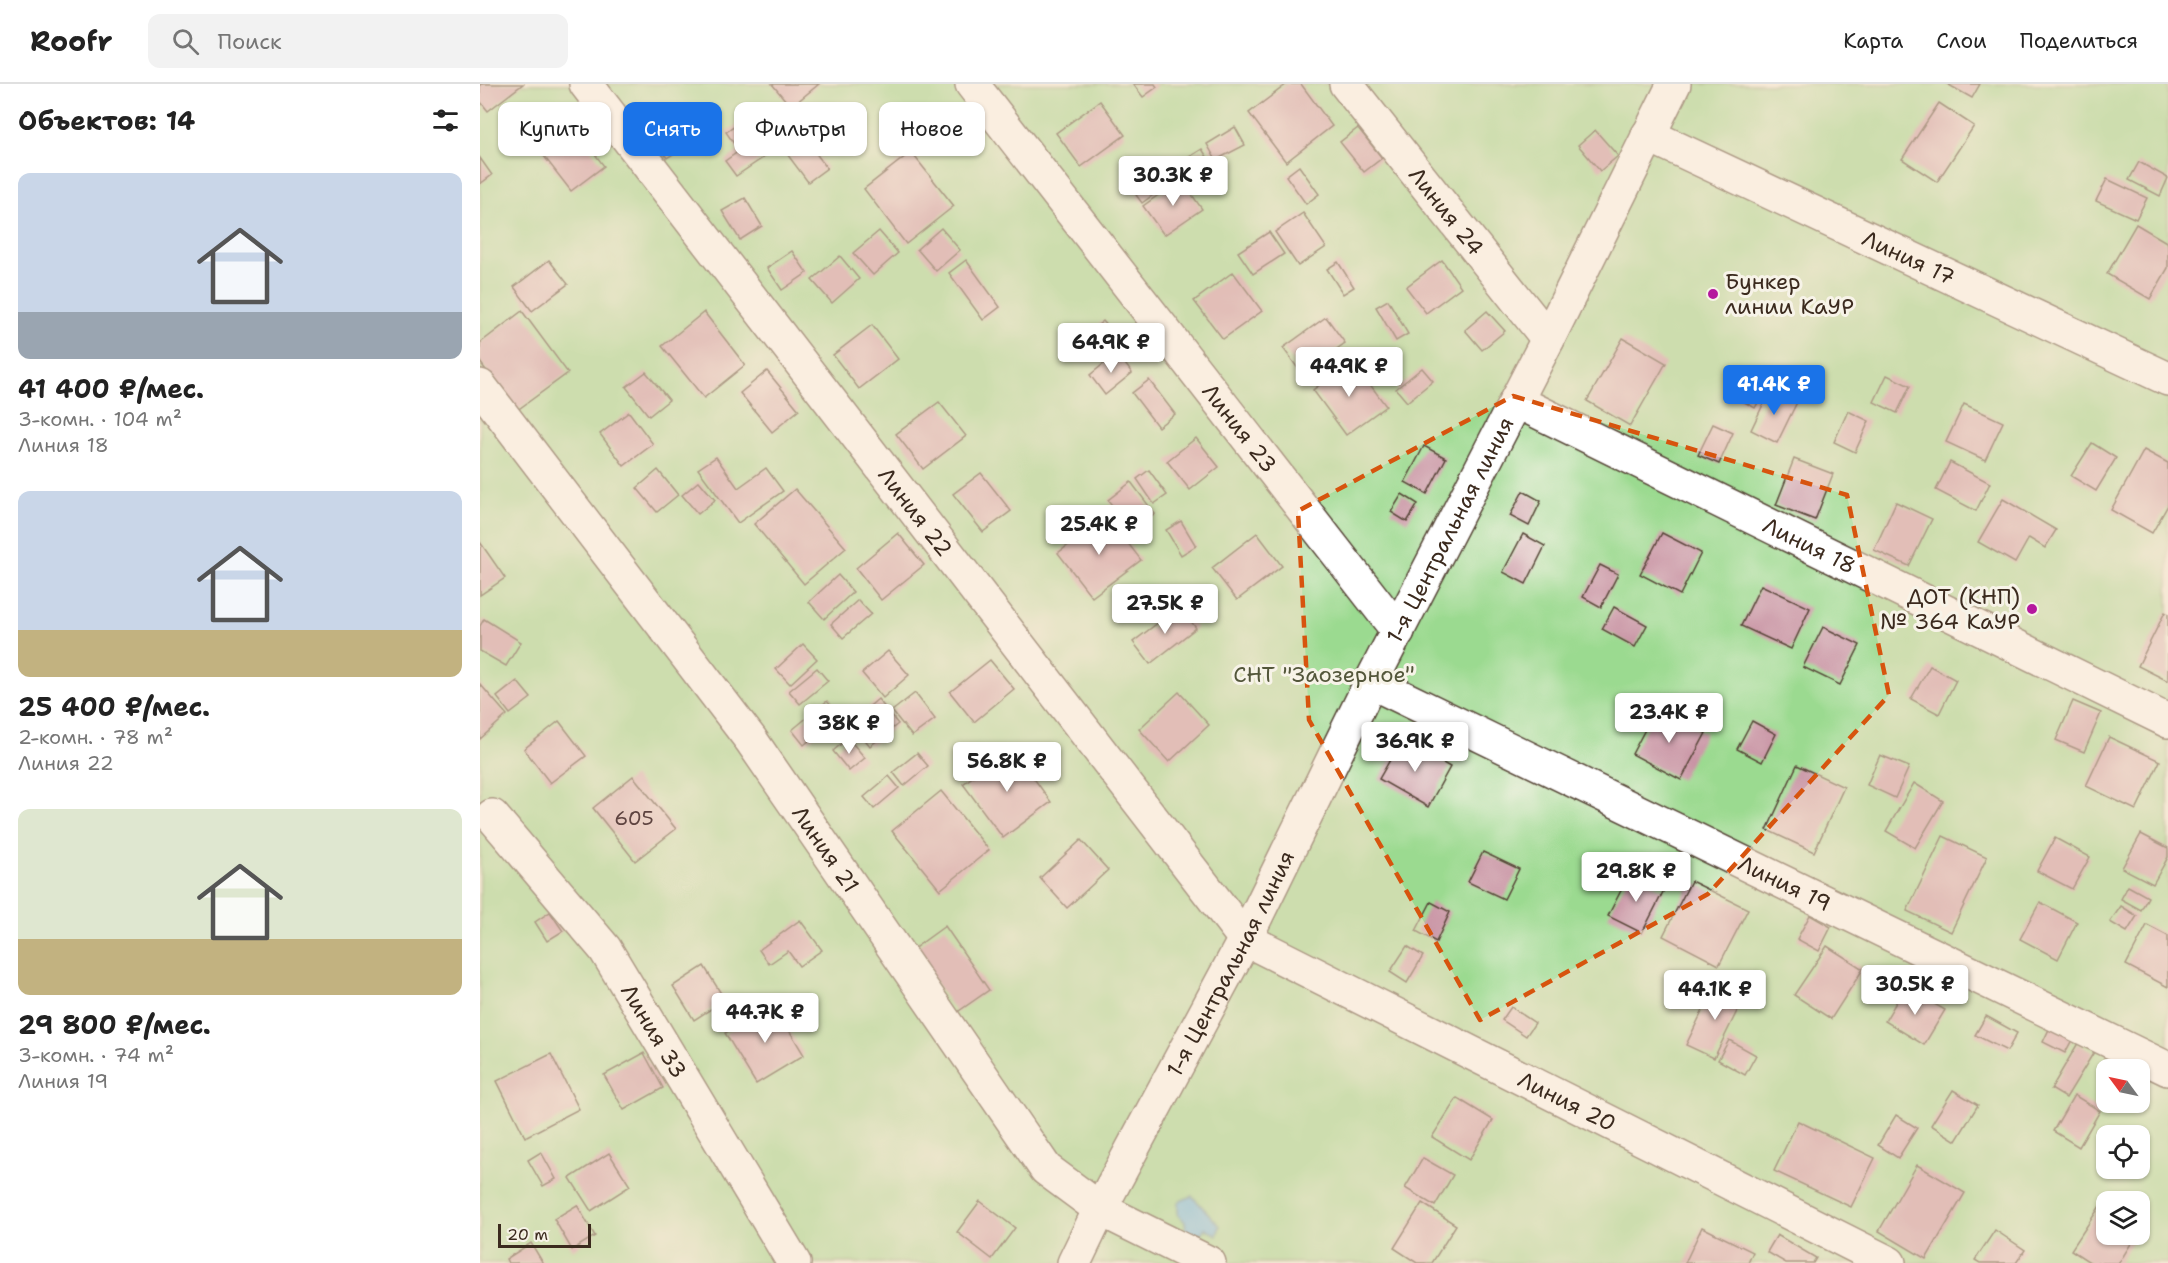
<!DOCTYPE html>
<html lang="ru">
<head>
<meta charset="utf-8">
<style>
	:root { --surface:#fff; --page:#f2f2f2; --text:#222; --muted:#767676; --line:#e0e0e0; --accent:#1a73e8 }
	body { margin:0; font-family:"Shantell Sans",sans-serif; background:var(--page); color:var(--text); height:100vh; display:flex; flex-direction:column; font-size:22px; white-space:nowrap }
	* { box-sizing:border-box; margin:0 }
	p { font-size:20px; color:var(--muted) }
	.icon { flex:none; width:33px; height:33px; fill:none; stroke:currentColor; stroke-width:2; stroke-linecap:round; stroke-linejoin:round }
	.map { position:relative; flex:1; overflow:hidden }
	.panel { display:flex; flex-direction:column; background:var(--surface); width:480px }
	.panel>* { flex:none }
	.hud { position:absolute; left:18px; top:18px; width:570px; height:54px; display:flex; gap:12px }
	.needle { width:39px; rotate:303deg }
	.tools { position:absolute; left:1616px; top:975px; display:grid; gap:12px }
	.tools a { display:grid; place-items:center; width:54px; height:54px; border-radius:12px; background:var(--surface); box-shadow:0 2px 4px #0004; font-size:30px }
	.scale { position:absolute; left:18px; bottom:15px; width:93px; box-sizing:border-box; padding-left:6px; border:3px solid #3b2a1e; border-top:0; font-size:16px; line-height:21px; white-space:nowrap; color:#3b2a1e; -webkit-text-stroke:4px #f7f3e8; paint-order:stroke }
	.price { position:absolute; translate:-50% -51px; padding:0 14px; border-radius:6px; background:#fff; color:#222; font-size:20px; line-height:39px; filter:drop-shadow(0 2px 3px #0008) }
	.price::after { content:''; position:absolute; left:50%; top:36px; width:18px; height:14px; margin-left:-9px; background:inherit; clip-path:polygon(0 0,100% 0,50% 100%) }
	.price.selected { background:var(--accent); color:#fff }
	ul { padding:0; list-style:none }
	li { display:grid; align-content:center; gap:12px; height:318px; padding:0 18px }
	li span { display:grid; place-items:center; height:186px; border-radius:12px; color:#555 }
	li>.icon { margin-inline-start:auto }
	span .icon { width:108px; height:108px; fill:#fffc; stroke-width:1 }
	li b { font-size:26px }
	h2 { display:flex; justify-content:space-between; align-items:center; height:72px; padding:0 18px; font-size:26px }
	.tag { padding:0 21px; border-radius:12px; background:var(--surface); box-shadow:0 2px 4px #0004; font-size:21px; line-height:54px }
	.tag.selected { background:var(--accent); color:#fff }
	header { display:flex; align-items:center; gap:36px; box-sizing:border-box; height:84px; padding:0 30px; background:var(--surface); border-bottom:2px solid var(--line) }
	header strong { font-size:28px }
	nav { display:flex; gap:33px; margin-inline-start:auto; font-size:21px }
	.search { width:420px; height:54px; background:var(--page); display:flex; align-items:center; gap:15px; box-sizing:border-box; padding:0 21px; border-radius:12px; color:var(--muted); font-size:22px }
	main { display:flex; flex:1; min-height:0 }
	.map>svg:first-child { display:block }
	.green { fill:#9bda90; stroke:#6b8257; stroke-width:1.5; fill-rule:evenodd }
	.water { fill:#68bae3; stroke:#527280; stroke-width:1.5 }
	.building { fill:#c994a5 }
	.lines { fill:none; stroke-linecap:round; stroke-linejoin:round }
	.minor-casing { stroke:#574537; stroke-width:36 }
	.minor { stroke:#fff; stroke-width:33 }
	.marked { fill:none; stroke:#d7540e; stroke-width:4.5; stroke-dasharray:12 8; stroke-linejoin:round }
	.poi-dot { fill:#b5179e; stroke:#f7f3e8; stroke-width:2 }
	.labels { text-anchor:middle; dominant-baseline:central; stroke-width:6; stroke-linejoin:round; paint-order:stroke }
	.number-label { font-size:20px; fill:#5e4440 }
	.street-label { font-size:22px; fill:#3b2a1e; stroke:#f7f3e8 }
	.poi-label { font-size:22px; fill:#3b2a1e; stroke:#f7f3e8; text-anchor:start }
	.park-label { font-size:22px; fill:#53563a; stroke:#f7f3e8 }
</style>
</head>
<body>
<header>
<strong>Roofr</strong>
<div class="search"><svg class="icon" aria-label="search" viewBox="0 0 24 24"><circle cx="10" cy="10" r="6"/><path d="M15 15l6 6"/></svg>Поиск</div>
<nav><a>Карта</a><a>Слои</a><a>Поделиться</a></nav>
</header>
<main>
<section class="panel">
<h2>Объектов: 14<svg class="icon" aria-label="filters" viewBox="0 0 24 24"><path d="M4 7h16M4 17h16"/><circle cx="9" cy="7" r="2"/><circle cx="15" cy="17" r="2"/></svg></h2>
<ul>
<li><span style="background:linear-gradient(#c9d6e8 75%,#9aa5b1 0)"><svg class="icon" aria-label="home" viewBox="0 0 24 24"><path d="M3 11l9-7 9 7M6 9v11h12V9"/></svg></span><div><b>41 400 ₽/мес.</b><p>3-комн. · 104 m²</p><p>Линия 18</p></div></li>
<li><span style="background:linear-gradient(#c9d6e8 75%,#c2b280 0)"><svg class="icon" aria-label="home" viewBox="0 0 24 24"><path d="M3 11l9-7 9 7M6 9v11h12V9"/></svg></span><div><b>25 400 ₽/мес.</b><p>2-комн. · 78 m²</p><p>Линия 22</p></div></li>
<li><span style="background:linear-gradient(#dfe7d0 70%,#c2b280 0)"><svg class="icon" aria-label="home" viewBox="0 0 24 24"><path d="M3 11l9-7 9 7M6 9v11h12V9"/></svg></span><div><b>29 800 ₽/мес.</b><p>3-комн. · 74 m²</p><p>Линия 19</p></div></li>
</ul>
</section>
<div class="map">
<svg width="1688" height="1179" viewBox="0 0 1688 1179">
	<rect width="100%" height="100%" fill="#f7f3e8"/>
	<filter id="ink" filterUnits="userSpaceOnUse"><feTurbulence type="fractalNoise" baseFrequency=".0167" numOctaves="2"/><feDisplacementMap in="SourceGraphic" scale="12" xChannelSelector="R" yChannelSelector="G"/><feConvolveMatrix kernelMatrix="1 2 1 2 8 2 1 2 1" color-interpolation-filters="sRGB"/></filter>
	<filter id="wash" filterUnits="userSpaceOnUse"><feTurbulence type="fractalNoise" baseFrequency=".008" numOctaves="4" result="noise"/><feDisplacementMap in="SourceGraphic" scale="24" xChannelSelector="R" yChannelSelector="G"/><feGaussianBlur stdDeviation="1.35" result="paint"/><feColorMatrix in="noise" values="0 0 0 0 0 0 0 0 0 0 0 0 0 0 0 0 0 1.4 0 .05"/><feComposite in="paint" operator="in"/></filter>
	<g filter="url(#wash)">
		<rect width="100%" height="100%" fill="#f5e0c7"/>
		<path class="green" d="M0 0H1688V1179H0ZM1626 986H1659V1018H1626ZM1626 1052H1659V1084H1626ZM1626 1118H1659V1150H1626Z"/>
		<polygon class="water" points="712,1112 740,1142 737,1151 725,1144 718,1154 711,1157 706,1149 705,1138 698,1131 698,1118"/>
		<g id="blocks">
			<g class="building">
				<polygon points="0,0 43,0 8,27 0,17"/>
				<polygon points="292,0 339,0 311,23"/>
				<polygon points="653,0 675,0 677,3 663,13"/>
				<polygon points="807,0 821,0 852,42 806,78 769,29"/>
				<polygon points="1467,0 1500,0 1492,14"/>
				<polygon points="620,17 645,51 601,83 576,49"/>
				<polygon points="1459,19 1494,42 1457,98 1422,75"/>
				<polygon points="207,30 221,52 187,74 173,52"/>
				<polygon points="263,37 287,71 256,92 245,77 259,67 246,48"/>
				<polygon points="755,43 765,61 736,76 727,60"/>
				<polygon points="878,44 902,74 884,88 860,58"/>
				<polygon points="96,45 124,82 91,107 63,71"/>
				<polygon points="1115,46 1138,72 1120,87 1098,61"/>
				<polygon points="326,56 347,84 328,98 307,70"/>
				<polygon points="722,65 731,79 709,92 701,78"/>
				<polygon points="431,68 474,122 426,160 384,105"/>
				<polygon points="0,74 12,91 0,100"/>
				<polygon points="1659,78 1688,94 1680,112 1649,96"/>
				<polygon points="819,82 839,110 826,120 806,92"/>
				<polygon points="677,94 684,103 662,119 656,111"/>
				<polygon points="701,95 722,125 684,151 663,122"/>
				<polygon points="1627,95 1667,114 1656,135 1616,117"/>
				<polygon points="265,114 282,142 260,156 242,127"/>
				<polygon points="823,129 846,163 818,182 795,148"/>
				<polygon points="1656,140 1688,159 1688,184 1670,215 1627,190"/>
				<polygon points="461,144 480,166 456,187 437,165"/>
				<polygon points="399,147 418,169 393,191 373,169"/>
				<polygon points="789,148 804,170 773,190 758,168"/>
				<polygon points="312,167 327,189 302,206 287,184"/>
				<polygon points="360,172 379,195 352,219 332,196"/>
				<polygon points="69,176 88,200 52,227 34,203"/>
				<polygon points="486,176 520,223 503,236 469,189"/>
				<polygon points="962,176 981,203 946,229 926,203"/>
				<polygon points="858,178 874,203 863,210 847,185"/>
				<polygon points="753,188 782,227 743,255 714,217"/>
				<polygon points="908,216 928,250 916,257 896,223"/>
				<polygon points="42,227 88,289 36,327 0,278 0,259"/>
				<polygon points="1007,227 1025,247 1002,266 985,246"/>
				<polygon points="224,228 265,281 224,314 182,262"/>
				<polygon points="846,233 865,259 822,290 803,264"/>
				<polygon points="623,237 638,254 616,274 600,256"/>
				<polygon points="392,241 418,275 379,305 353,271"/>
				<polygon points="1143,254 1186,279 1150,342 1107,317"/>
				<polygon points="637,269 652,289 625,311 610,291"/>
				<polygon points="872,276 906,322 866,351 833,306"/>
				<polygon points="942,284 953,297 927,318 916,305"/>
				<polygon points="1270,284 1291,295 1275,324 1255,313"/>
				<polygon points="287,287 319,326 292,348 260,309"/>
				<polygon points="166,288 189,316 169,332 146,303"/>
				<polygon points="1407,291 1430,302 1417,329 1394,318"/>
				<polygon points="669,296 695,330 678,343 652,309"/>
				<polygon points="1290,306 1317,318 1297,359 1271,346"/>
				<polygon points="459,318 486,352 443,385 416,350"/>
				<polygon points="1484,320 1523,338 1505,376 1466,358"/>
				<polygon points="1368,327 1389,337 1375,368 1354,358"/>
				<polygon points="149,328 173,360 144,382 120,350"/>
				<polygon points="1233,340 1253,349 1239,380 1218,371"/>
				<polygon points="716,354 739,383 710,406 687,377"/>
				<polygon points="1612,359 1636,374 1616,407 1591,392"/>
				<polygon points="944,362 966,374 947,410 925,398"/>
				<polygon points="1664,366 1688,379 1688,421 1672,449 1631,426"/>
				<polygon points="236,373 258,404 286,384 303,407 258,439 218,385"/>
				<polygon points="1314,375 1353,390 1335,436 1296,421"/>
				<polygon points="1470,378 1510,399 1496,427 1456,406"/>
				<polygon points="178,386 198,411 177,428 157,404"/>
				<polygon points="669,386 687,411 674,420 657,395"/>
				<polygon points="501,389 531,427 503,448 473,410"/>
				<polygon points="219,397 235,416 218,430 202,411"/>
				<polygon points="651,398 675,430 652,448 628,416"/>
				<polygon points="315,405 366,464 324,500 274,440"/>
				<polygon points="1043,407 1061,417 1049,442 1030,432"/>
				<polygon points="922,410 938,420 927,438 911,428"/>
				<polygon points="1523,415 1576,446 1565,464 1549,454 1535,479 1498,458"/>
				<polygon points="1416,418 1452,435 1429,482 1394,466"/>
				<polygon points="627,432 661,476 612,513 578,469"/>
				<polygon points="701,437 716,462 701,471 686,446"/>
				<polygon points="418,449 444,481 401,516 376,484"/>
				<polygon points="777,449 802,482 757,516 732,484"/>
				<polygon points="1182,449 1221,469 1200,511 1160,490"/>
				<polygon points="1043,450 1065,462 1046,500 1023,488"/>
				<polygon points="0,458 25,494 0,511"/>
				<polygon points="1120,481 1138,490 1121,523 1103,513"/>
				<polygon points="358,491 373,508 344,535 329,518"/>
				<polygon points="1281,501 1330,524 1311,565 1261,542"/>
				<polygon points="378,516 391,530 363,554 351,540"/>
				<polygon points="700,522 716,544 670,580 653,558"/>
				<polygon points="1134,523 1167,541 1155,563 1122,545"/>
				<polygon points="1685,528 1688,530 1688,597 1658,582"/>
				<polygon points="4,535 41,558 26,582 0,567 0,542"/>
				<polygon points="1343,543 1380,561 1360,601 1323,583"/>
				<polygon points="323,560 337,575 310,600 296,585"/>
				<polygon points="408,567 429,591 403,614 382,589"/>
				<polygon points="510,576 534,605 494,638 470,608"/>
				<polygon points="1450,582 1476,596 1459,630 1431,615"/>
				<polygon points="337,584 348,597 320,620 309,607"/>
				<polygon points="37,597 51,614 30,630 17,613"/>
				<polygon points="0,600 27,631 0,655"/>
				<polygon points="699,608 729,641 689,678 659,645"/>
				<polygon points="435,609 455,635 432,652 412,627"/>
				<polygon points="398,615 418,640 390,662 371,638"/>
				<polygon points="347,617 359,631 324,661 312,646"/>
				<polygon points="1593,617 1621,629 1604,668 1576,656"/>
				<polygon points="1177,623 1226,649 1201,696 1152,670"/>
				<polygon points="79,637 106,672 70,699 44,665"/>
				<polygon points="1272,637 1296,650 1282,678 1257,665"/>
				<polygon points="1629,653 1680,677 1656,726 1606,702"/>
				<polygon points="368,654 385,674 369,687 353,667"/>
				<polygon points="922,655 970,683 948,723 899,695"/>
				<polygon points="532,664 571,718 523,754 483,700"/>
				<polygon points="437,669 448,682 424,702 413,688"/>
				<polygon points="1400,671 1429,683 1415,714 1387,701"/>
				<polygon points="1317,681 1364,703 1334,768 1287,746"/>
				<polygon points="153,692 196,745 155,777 113,724"/>
				<polygon points="409,692 419,704 394,725 384,713"/>
				<polygon points="1434,699 1463,717 1435,764 1406,747"/>
				<polygon points="461,707 509,766 460,806 412,747"/>
				<polygon points="1661,750 1688,764 1688,773 1673,800 1642,784"/>
				<polygon points="1463,752 1507,773 1471,848 1427,827"/>
				<polygon points="1575,754 1610,773 1592,805 1557,787"/>
				<polygon points="601,756 628,786 587,824 560,794"/>
				<polygon points="1003,768 1039,785 1024,815 988,798"/>
				<polygon points="1150,789 1184,806 1162,849 1128,832"/>
				<polygon points="1211,797 1268,825 1239,881 1183,852"/>
				<polygon points="1648,802 1668,813 1661,826 1641,815"/>
				<polygon points="951,818 970,828 956,858 936,847"/>
				<polygon points="1560,818 1597,838 1578,875 1540,855"/>
				<polygon points="1641,822 1657,832 1647,848 1630,838"/>
				<polygon points="70,828 83,847 67,857 55,838"/>
				<polygon points="1330,831 1351,843 1339,867 1317,855"/>
				<polygon points="320,836 342,866 319,882 308,867 289,880 279,866"/>
				<polygon points="1667,841 1688,852 1688,903 1646,881"/>
				<polygon points="465,842 509,906 476,929 432,866"/>
				<polygon points="927,862 943,872 927,899 910,888"/>
				<polygon points="1347,862 1383,885 1351,935 1314,911"/>
				<polygon points="224,882 245,916 214,936 193,902"/>
				<polygon points="1236,899 1264,913 1234,974 1206,961"/>
				<polygon points="1425,903 1465,926 1444,961 1405,937"/>
				<polygon points="294,921 324,971 276,1000 245,949"/>
				<polygon points="1031,923 1055,939 1046,952 1022,936"/>
				<polygon points="1506,932 1537,949 1527,967 1495,951"/>
				<polygon points="1572,939 1595,950 1585,969 1563,958"/>
				<polygon points="1249,956 1276,971 1265,991 1238,976"/>
				<polygon points="1598,959 1614,968 1586,1014 1571,1005"/>
				<polygon points="164,969 183,1004 144,1026 124,991"/>
				<polygon points="71,970 99,1025 45,1053 17,997"/>
				<polygon points="1473,1006 1498,1021 1476,1057 1451,1041"/>
				<polygon points="1594,1011 1620,1027 1599,1063 1573,1047"/>
				<polygon points="977,1014 1013,1036 989,1076 952,1053"/>
				<polygon points="1416,1031 1437,1044 1418,1074 1398,1061"/>
				<polygon points="1318,1037 1395,1074 1371,1123 1294,1087"/>
				<polygon points="61,1068 76,1095 63,1102 48,1076"/>
				<polygon points="129,1069 150,1102 111,1127 90,1094"/>
				<polygon points="943,1074 973,1091 955,1122 925,1104"/>
				<polygon points="1437,1081 1485,1109 1446,1175 1399,1147"/>
				<polygon points="500,1117 535,1144 512,1175 477,1148"/>
				<polygon points="942,1119 976,1141 952,1179 937,1179 914,1164"/>
				<polygon points="97,1121 115,1152 92,1166 74,1135"/>
				<polygon points="1620,1122 1626,1126 1626,1150 1657,1150 1639,1179 1611,1179 1591,1166"/>
				<polygon points="1222,1143 1273,1168 1268,1179 1205,1179"/>
				<polygon points="1515,1146 1545,1166 1536,1179 1500,1179 1495,1176"/>
				<polygon points="1297,1151 1336,1174 1333,1179 1306,1179 1287,1168"/>
				<polygon points="51,1159 63,1179 28,1179 26,1175"/>
			</g>
		</g>
	</g>
	<g filter="url(#ink)">
		<use href="#blocks" fill-opacity="0" stroke="#574537" stroke-width="1.5"/>
		<g class="lines">
			<defs>
				<g id="minor">
					<path id="s1" d="M106 0 765 855 1409 1179"/>
					<path id="s2" d="M492 0 918 547"/>
					<path id="s3" d="M866 0 1068 255"/>
					<path id="s4" d="M1168 51 1688 295"/>
					<path id="s5" d="M0 302 271 656 566 1085 620 1125 729 1179"/>
					<path id="s6" d="M1036 317 1688 637"/>
					<path id="s7" d="M891 598 1688 985"/>
					<path id="s8" d="M12 732 125 865 314 1179"/>
					<path id="s9" d="M594 1179 620 1125 765 855 891 598 1068 255 1194 0"/>
				</g>
			</defs>
			<use href="#minor" class="minor-casing"/>
			<use href="#minor" class="minor"/>
		</g>
	</g>
	<path d="M0 0H1688V1179H0ZM1033 312 1367 411 1409 611 1228 810 1000 936 829 636 818 427Z" fill="#f5e0c7" fill-opacity=".55" fill-rule="evenodd"/>
	<path class="marked" d="M1033 312 1367 411 1409 611 1228 810 1000 936 829 636 818 427Z"/>
	<g class="poi-dot">
		<circle cx="1233" cy="210" r="6"/>
		<circle cx="1552" cy="525" r="6"/>
	</g>
	<g class="labels">
		<g class="number-label">
			<text x="154" y="734">605</text>
		</g>
		<g class="street-label">
			<text stroke="none"><textPath href="#s3" startOffset="162">Линия 24</textPath></text>
			<text stroke="none"><textPath href="#s4" startOffset="288">Линия 17</textPath></text>
			<text stroke="none"><textPath href="#s2" startOffset="436">Линия 23</textPath></text>
			<text stroke="none"><textPath href="#s1" startOffset="540">Линия 22</textPath></text>
			<text stroke="none"><textPath href="#s9" startOffset="824">1-я Центральная линия</textPath></text>
			<text stroke="none"><textPath href="#s6" startOffset="327">Линия 18</textPath></text>
			<text stroke="none"><textPath href="#s5" startOffset="578">Линия 21</textPath></text>
			<text stroke="none"><textPath href="#s7" startOffset="460">Линия 19</textPath></text>
			<text stroke="none"><textPath href="#s9" startOffset="338">1-я Центральная линия</textPath></text>
			<text stroke="none"><textPath href="#s8" startOffset="270">Линия 33</textPath></text>
			<text stroke="none"><textPath href="#s1" startOffset="1440">Линия 20</textPath></text>
		</g>
		<g class="poi-label">
			<text x="1245" y="197">Бункер<tspan x="1245" dy="25">линии КаУР</tspan></text>
			<text x="1540" y="512" text-anchor="end">ДОТ (КНП)<tspan x="1540" dy="25">№ 364 КаУР</tspan></text>
		</g>
		<g class="park-label">
			<text x="844" y="590">СНТ "Заозерное"</text>
		</g>
	</g>
</svg>
<div class="tools">
<a><svg class="needle" viewBox="-14 -14 28 28"><path d="M0-13l5 13h-10z" fill="#e53935"/><path d="M0 13l5-13h-10z" fill="#767676"/></svg></a>
<a><svg class="icon" aria-label="locate" viewBox="0 0 24 24"><circle cx="12" cy="12" r="6"/><path d="M12 2v4M12 18v4M2 12h4M18 12h4"/></svg></a>
<a><svg class="icon" aria-label="layers" viewBox="0 0 24 24"><path d="M12 4l9 5-9 5-9-5zM3 14l9 5 9-5"/></svg></a>
</div>
<div class="scale">20 m</div>
<b class="price" style="left:693px;top:123px">30.3K ₽</b>
<b class="price" style="left:631px;top:290px">64.9K ₽</b>
<b class="price" style="left:869px;top:314px">44.9K ₽</b>
<b class="price selected" style="left:1294px;top:332px">41.4K ₽</b>
<b class="price" style="left:619px;top:472px">25.4K ₽</b>
<b class="price" style="left:685px;top:551px">27.5K ₽</b>
<b class="price" style="left:1189px;top:660px">23.4K ₽</b>
<b class="price" style="left:369px;top:671px">38K ₽</b>
<b class="price" style="left:935px;top:689px">36.9K ₽</b>
<b class="price" style="left:527px;top:709px">56.8K ₽</b>
<b class="price" style="left:1156px;top:819px">29.8K ₽</b>
<b class="price" style="left:1435px;top:932px">30.5K ₽</b>
<b class="price" style="left:1235px;top:937px">44.1K ₽</b>
<b class="price" style="left:285px;top:960px">44.7K ₽</b>
<div class="hud">
<a class="tag">Купить</a>
<a class="tag selected">Снять</a>
<a class="tag">Фильтры</a>
<a class="tag">Новое</a>
</div>
</div>
</main>
</body>
</html>
